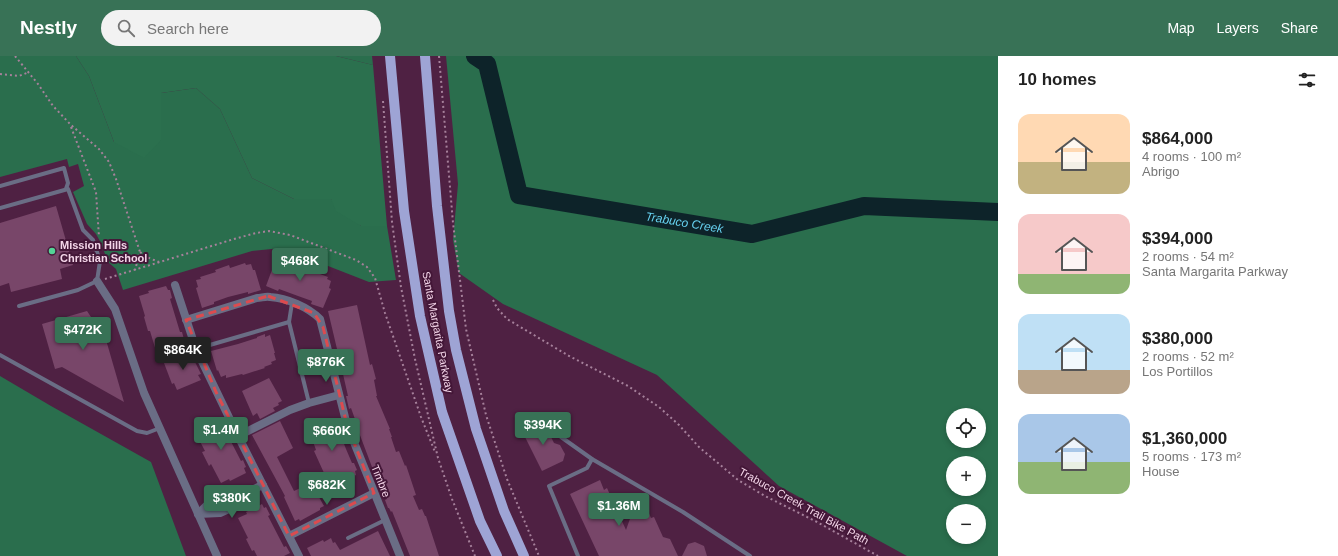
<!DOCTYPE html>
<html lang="en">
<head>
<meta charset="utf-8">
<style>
	:root { --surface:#fff; --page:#f2f2f2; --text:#222; --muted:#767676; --accent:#387256 }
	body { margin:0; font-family:Arial,sans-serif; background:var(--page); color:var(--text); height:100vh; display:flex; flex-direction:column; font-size:15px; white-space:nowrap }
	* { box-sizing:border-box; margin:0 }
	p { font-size:13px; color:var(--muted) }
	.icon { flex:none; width:22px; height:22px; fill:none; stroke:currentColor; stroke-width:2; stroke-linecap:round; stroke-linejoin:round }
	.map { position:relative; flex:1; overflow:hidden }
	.panel { display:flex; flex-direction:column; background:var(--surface); width:340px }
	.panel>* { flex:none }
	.tools { position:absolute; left:946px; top:352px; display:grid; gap:8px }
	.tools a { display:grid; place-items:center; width:40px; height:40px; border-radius:50%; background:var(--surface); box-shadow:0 2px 6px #0003; font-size:20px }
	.price { position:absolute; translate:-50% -34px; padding:0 9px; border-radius:4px; background:var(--accent); color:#fff; font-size:13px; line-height:26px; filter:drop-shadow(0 1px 2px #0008) }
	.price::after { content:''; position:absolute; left:50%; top:24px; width:12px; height:9px; margin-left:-6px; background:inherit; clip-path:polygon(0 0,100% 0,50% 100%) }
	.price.current { background:#222; color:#fff }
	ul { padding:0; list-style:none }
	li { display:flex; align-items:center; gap:12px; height:100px; padding:0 20px }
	li span { display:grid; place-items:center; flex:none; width:112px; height:80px; border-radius:12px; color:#555 }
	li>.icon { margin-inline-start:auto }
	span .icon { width:48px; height:48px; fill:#fffc; stroke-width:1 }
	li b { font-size:17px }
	h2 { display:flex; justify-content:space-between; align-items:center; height:48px; padding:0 20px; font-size:17px }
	header { display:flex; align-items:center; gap:24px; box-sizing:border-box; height:56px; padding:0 20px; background:var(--accent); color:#fff }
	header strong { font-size:19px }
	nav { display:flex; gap:22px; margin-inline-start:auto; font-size:14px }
	.search { width:280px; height:36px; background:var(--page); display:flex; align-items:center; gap:10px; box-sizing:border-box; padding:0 14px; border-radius:22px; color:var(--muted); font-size:15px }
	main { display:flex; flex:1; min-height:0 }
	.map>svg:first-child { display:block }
	.green { fill:#2a6e4d; fill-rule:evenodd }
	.forest { fill:#2b704e }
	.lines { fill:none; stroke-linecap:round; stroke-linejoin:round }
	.river { stroke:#0d2329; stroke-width:18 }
	.building { fill:#784669 }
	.path { stroke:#a6819b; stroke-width:2; stroke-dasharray:2 3; stroke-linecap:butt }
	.service { stroke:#6a6d85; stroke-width:4 }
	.minor { stroke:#6a6d85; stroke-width:8 }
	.tertiary { stroke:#6a6d85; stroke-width:8 }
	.primary { stroke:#9ea4d5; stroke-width:10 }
	.marked { fill:none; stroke:#dc4b4f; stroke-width:3; stroke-dasharray:8 5; stroke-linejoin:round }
	.poi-dot { fill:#54d396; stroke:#441738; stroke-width:1.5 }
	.labels { text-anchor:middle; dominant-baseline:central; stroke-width:4; stroke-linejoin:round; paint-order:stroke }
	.poi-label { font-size:11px; font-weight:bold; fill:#f4d6e9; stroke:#441738; text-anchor:start }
	.street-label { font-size:11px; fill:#f4d6e9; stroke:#441738 }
	.water-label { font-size:12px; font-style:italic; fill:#67d2f1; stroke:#441738 }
</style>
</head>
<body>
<header>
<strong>Nestly</strong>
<div class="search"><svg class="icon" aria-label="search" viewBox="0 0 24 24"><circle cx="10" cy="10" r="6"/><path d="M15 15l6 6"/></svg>Search here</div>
<nav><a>Map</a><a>Layers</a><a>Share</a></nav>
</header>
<main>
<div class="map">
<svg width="998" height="500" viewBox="0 0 998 500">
	<rect width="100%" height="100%" fill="#4f2143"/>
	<g class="green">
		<polygon points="0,0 76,0 89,20 114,86 161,84 161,37 196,32 220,53 252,122 294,143 331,143 361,170 387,170 396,224 369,226 282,192 252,195 123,234 116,213 108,206 101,187 96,178 87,168 73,136 84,130 78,108 69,111 67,103 0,121"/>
		<polygon points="336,0 372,0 373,9"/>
		<path d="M446 0H998V500H907L779 430 657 319 503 248 459 217 453 184 458 128ZM953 359H979V385H953ZM953 407H979V433H953ZM953 455H979V481H953Z"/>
		<polygon points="0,320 51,350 151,406 186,500 0,500"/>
	</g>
	<polygon class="forest" points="76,0 336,0 373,9 387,170 361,170 336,155 331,143 294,143 252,122 220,53 196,32 161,37 161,84 144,102 114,86 89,20"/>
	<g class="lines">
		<path class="river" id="s1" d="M475 0 487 8 519 139 752 178 864 150 998 156"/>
	</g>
	<g class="building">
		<polygon points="56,150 73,209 60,213 62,223 11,236 9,227 0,230 0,167"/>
		<polygon points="283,204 313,213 312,215 328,221 327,223 331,225 329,232 331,233 323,252 311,248 312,245 298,240 279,233 278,235 266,230 273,211 275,211 277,205 282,206"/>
		<polygon points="245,207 246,209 251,208 253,214 255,214 261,234 248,238 248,236 228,241 214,246 214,248 202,252 196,232 198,231 196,224 201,223 200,221 216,216 215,214 229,209 230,212"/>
		<polygon points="166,230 168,234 170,234 172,242 170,243 180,276 182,276 185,287 156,295 150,275 148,275 144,261 145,260 139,240 149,237 148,235"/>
		<polygon points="357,249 370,309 372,308 376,323 374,324 377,340 376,340 390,373 389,373 392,381 391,381 396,396 399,395 405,410 406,409 416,439 413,440 419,454 422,453 425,460 426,460 439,500 410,500 392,455 391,456 389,452 388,452 385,444 387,443 380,424 374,411 372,411 355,366 356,366 351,352 349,353 346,340 348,340 340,305 338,306 335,293 337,293 328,255"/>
		<polygon points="87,255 91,261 99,264 102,270 124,346 62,311 55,313 42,268"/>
		<polygon points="265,278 265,281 270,279 275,297 274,297 276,304 271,306 272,308 264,311 265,312 243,319 242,318 226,322 226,319 221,321 218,314 217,315 211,295 238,288 257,282 257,281"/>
		<polygon points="188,295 189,298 191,298 201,318 198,319 201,324 177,334 174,327 172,328 164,307"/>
		<polygon points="269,322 282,345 278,347 279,349 273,352 275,355 260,363 257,357 253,360 242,335"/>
		<polygon points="219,362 221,366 223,365 227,373 225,374 241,405 243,404 246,411 244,412 246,417 230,425 229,423 221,427 211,408 209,410 202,396 205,395 195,376 204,372 203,370"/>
		<polygon points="334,362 336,367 338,366 341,374 339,375 346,393 352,407 354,407 357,414 355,415 356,419 339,426 338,425 329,428 314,395 316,394 309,374 317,371 317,369"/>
		<polygon points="280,365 293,392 277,401 294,435 311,427 324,450 320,452 320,454 300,465 299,463 295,465 284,441 285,440 252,379"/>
		<polygon points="535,366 545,369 554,387 560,389 565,398 563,405 542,415 523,377 525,370"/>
		<polygon points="600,424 604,434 607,432 626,474 632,457 641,452 648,455 651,462 654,461 663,481 670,483 678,500 599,500 570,438"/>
		<polygon points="262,448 264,452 266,451 270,459 268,460 284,491 286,490 290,497 284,500 257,500 254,494 252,495 246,483 248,482 238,462 247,458 246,456"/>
		<polygon points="378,475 390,500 311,500 307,492 323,484 324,486 331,482 333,487 335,486 340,494"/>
		<polygon points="695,486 704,490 707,500 682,500 688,488"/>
	</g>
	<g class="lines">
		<g class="path">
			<polyline points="15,0 38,28 53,50 71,69 99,93 109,106 116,123 140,196 135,214"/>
			<polyline points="439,0 453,167 466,273 486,359 507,423 539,500"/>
			<polyline points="0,18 19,20 29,16"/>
			<polyline points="383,45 392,166 401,231 415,303 438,402 452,443 475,500"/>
			<polyline points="71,71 96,136 99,181"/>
			<polyline points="140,196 149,202 159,206"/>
			<polyline points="105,223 234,183 256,177 269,175 290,179 356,204 367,211 375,222 385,257 421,361 435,396"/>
			<polyline points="493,244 497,252 507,263 569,300 628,330 659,351 679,369 699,391 738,424 765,440 817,466 878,500"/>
		</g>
		<g class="service">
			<polyline points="0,130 64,112 68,127 66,133"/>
			<polyline points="0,152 68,133 83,174 93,184 100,205 97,225 78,234 19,250"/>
			<polyline points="292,247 289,266 309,347"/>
			<polyline points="196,293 289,266"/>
			<polyline points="0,299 137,375 147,377 160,372"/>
			<polyline points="561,381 592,403 683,456 750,500"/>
			<polyline points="348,482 385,464"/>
			<polyline points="578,500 549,430 587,412 592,403"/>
		</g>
		<g class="minor">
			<polyline points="175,229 196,293 238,380 299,500"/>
			<path d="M186 264 257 242C261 242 266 240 270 241 287 242 308 251 320 263L347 369 400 500"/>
			<polyline points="238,380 290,354 309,347 339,339"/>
			<polyline points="198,458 213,443 233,435 247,436 263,429"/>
			<polyline points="198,458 220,457 240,448 247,436"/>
			<polyline points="289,480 374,437"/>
		</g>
		<polyline class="tertiary" points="97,225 115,253 144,337 217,500"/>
		<g class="primary">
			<polyline points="390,0 404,155 420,260 442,356 480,465 497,500"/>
			<polyline points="425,0 437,150 449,255 456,294 476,373 504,455 524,500"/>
		</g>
	</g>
	<path class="marked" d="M268 240 314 257 323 271 347 369 374 437 289 480 216 336 186 264Z"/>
	<circle class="poi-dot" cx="52" cy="195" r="4"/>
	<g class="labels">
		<g class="poi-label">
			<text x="60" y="189">Mission Hills<tspan x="60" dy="13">Christian School</tspan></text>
		</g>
		<g class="street-label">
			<text transform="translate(438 276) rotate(79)">Santa Margarita Parkway</text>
			<text transform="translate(381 425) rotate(68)">Timbre</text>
			<text transform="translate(804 450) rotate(29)">Trabuco Creek Trail Bike Path</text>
		</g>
		<g class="water-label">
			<text stroke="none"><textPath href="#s1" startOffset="317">Trabuco Creek</textPath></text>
		</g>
	</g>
</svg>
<div class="tools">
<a><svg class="icon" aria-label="locate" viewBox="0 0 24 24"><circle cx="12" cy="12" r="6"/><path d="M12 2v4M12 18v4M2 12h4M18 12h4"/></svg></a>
<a>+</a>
<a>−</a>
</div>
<b class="price" style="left:300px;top:226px">$468K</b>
<b class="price" style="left:83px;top:295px">$472K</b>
<b class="price current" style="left:183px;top:315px">$864K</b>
<b class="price" style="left:326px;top:327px">$876K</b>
<b class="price" style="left:543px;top:390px">$394K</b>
<b class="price" style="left:221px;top:395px">$1.4M</b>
<b class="price" style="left:332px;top:396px">$660K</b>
<b class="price" style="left:327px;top:450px">$682K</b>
<b class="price" style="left:232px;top:463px">$380K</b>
<b class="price" style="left:619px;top:471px">$1.36M</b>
</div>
<section class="panel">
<h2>10 homes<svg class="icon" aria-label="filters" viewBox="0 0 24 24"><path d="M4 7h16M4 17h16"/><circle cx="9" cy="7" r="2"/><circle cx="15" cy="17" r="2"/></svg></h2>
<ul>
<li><span style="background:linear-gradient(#ffd9b3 60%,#c2b280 0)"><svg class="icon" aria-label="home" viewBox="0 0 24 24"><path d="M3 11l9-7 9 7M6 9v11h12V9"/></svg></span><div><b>$864,000</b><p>4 rooms · 100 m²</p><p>Abrigo</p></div></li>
<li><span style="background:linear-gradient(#f6c9c9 75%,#8fb573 0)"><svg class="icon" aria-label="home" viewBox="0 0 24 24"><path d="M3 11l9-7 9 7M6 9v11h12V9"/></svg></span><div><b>$394,000</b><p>2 rooms · 54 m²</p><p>Santa Margarita Parkway</p></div></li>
<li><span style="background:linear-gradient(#bfe0f5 70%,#b9a48a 0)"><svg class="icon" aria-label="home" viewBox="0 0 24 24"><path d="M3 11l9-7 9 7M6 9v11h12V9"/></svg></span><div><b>$380,000</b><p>2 rooms · 52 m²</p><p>Los Portillos</p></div></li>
<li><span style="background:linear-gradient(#a9c7e8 60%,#8fb573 0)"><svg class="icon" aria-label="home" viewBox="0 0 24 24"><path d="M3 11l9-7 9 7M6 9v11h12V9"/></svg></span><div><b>$1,360,000</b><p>5 rooms · 173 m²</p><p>House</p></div></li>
</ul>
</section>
</main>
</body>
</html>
